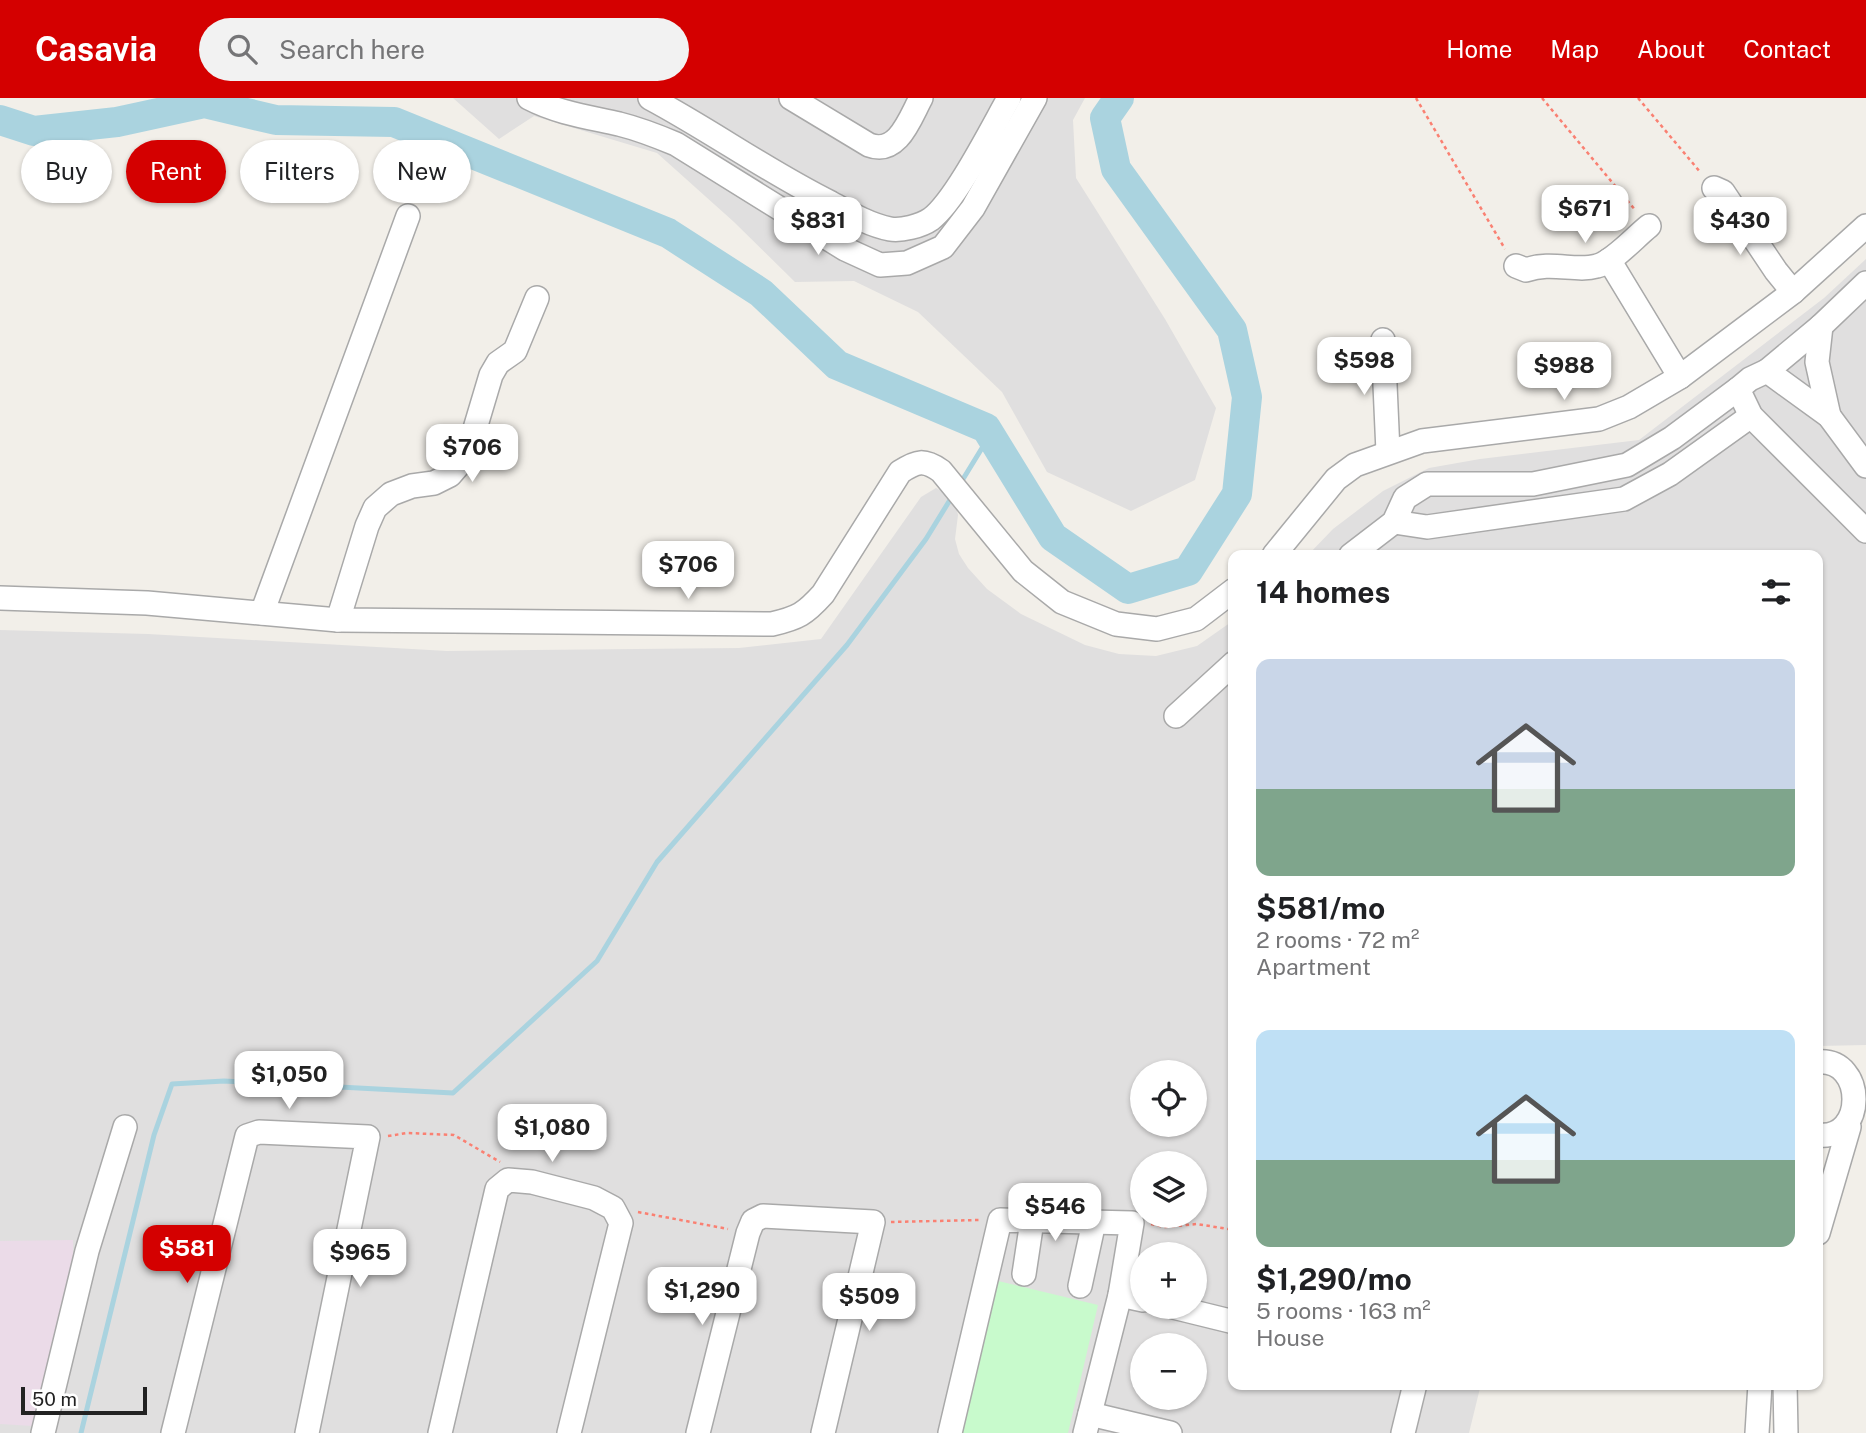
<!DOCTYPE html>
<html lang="en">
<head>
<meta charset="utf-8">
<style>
	:root { --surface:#fff; --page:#f2f2f2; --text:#202124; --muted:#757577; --accent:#d40000 }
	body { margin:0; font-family:"Public Sans",sans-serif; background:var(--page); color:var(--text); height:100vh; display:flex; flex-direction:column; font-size:26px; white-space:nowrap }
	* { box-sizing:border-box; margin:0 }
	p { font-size:23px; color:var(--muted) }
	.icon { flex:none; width:38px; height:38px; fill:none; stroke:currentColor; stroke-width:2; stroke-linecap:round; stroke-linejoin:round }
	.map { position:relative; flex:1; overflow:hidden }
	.sheet { position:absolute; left:1228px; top:452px; width:595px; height:840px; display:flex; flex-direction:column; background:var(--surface); border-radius:14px; box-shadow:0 2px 5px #0004 }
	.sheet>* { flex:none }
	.top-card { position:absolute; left:21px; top:42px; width:665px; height:63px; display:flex; gap:14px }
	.controls { position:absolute; left:1130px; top:962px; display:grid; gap:14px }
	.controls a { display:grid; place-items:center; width:77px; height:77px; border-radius:50%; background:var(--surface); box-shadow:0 2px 5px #0004; font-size:35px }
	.scale { position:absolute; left:21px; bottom:18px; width:126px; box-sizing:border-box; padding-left:7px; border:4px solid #222; border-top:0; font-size:19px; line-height:24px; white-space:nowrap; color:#222; -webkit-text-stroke:5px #fff; paint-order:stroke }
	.price { position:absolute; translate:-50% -60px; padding:0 16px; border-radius:14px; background:#fff; color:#222; font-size:23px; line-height:46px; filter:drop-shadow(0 2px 4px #0008) }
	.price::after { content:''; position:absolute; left:50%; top:42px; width:21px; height:16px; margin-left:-10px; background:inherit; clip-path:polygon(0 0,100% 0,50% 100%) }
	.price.on { background:var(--accent); color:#fff }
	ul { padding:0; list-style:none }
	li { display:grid; align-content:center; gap:14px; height:371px; padding:0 28px }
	li span { display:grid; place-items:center; height:217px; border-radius:14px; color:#555 }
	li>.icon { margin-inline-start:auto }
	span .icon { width:126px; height:126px; fill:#fffc; stroke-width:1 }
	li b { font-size:30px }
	h2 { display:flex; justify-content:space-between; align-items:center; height:84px; padding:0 28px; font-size:30px }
	.pill { padding:0 24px; border-radius:32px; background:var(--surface); box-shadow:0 2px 5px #0004; font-size:24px; line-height:63px }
	.pill.on { background:var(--accent); color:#fff }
	header { display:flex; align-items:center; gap:42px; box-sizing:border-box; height:98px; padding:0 35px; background:var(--accent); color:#fff }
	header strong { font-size:33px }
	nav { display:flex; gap:38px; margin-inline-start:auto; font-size:24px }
	.search { width:490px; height:63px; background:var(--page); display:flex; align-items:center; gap:18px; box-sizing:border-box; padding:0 24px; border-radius:38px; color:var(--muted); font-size:26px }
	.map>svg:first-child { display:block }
	.residential { fill:#e0dfdf; fill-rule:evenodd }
	.industrial { fill:#ebdbe8 }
	.park { fill:#c8facc }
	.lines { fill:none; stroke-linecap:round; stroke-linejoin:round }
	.stream { stroke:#aad3df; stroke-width:5 }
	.river { stroke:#aad3df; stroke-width:30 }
	.minor-casing { stroke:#a9a9a9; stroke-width:26 }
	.path { stroke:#fa8072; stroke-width:2.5; stroke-dasharray:3.5 3.5; stroke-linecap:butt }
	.minor { stroke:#fff; stroke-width:23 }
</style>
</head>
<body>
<header>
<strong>Casavia</strong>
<div class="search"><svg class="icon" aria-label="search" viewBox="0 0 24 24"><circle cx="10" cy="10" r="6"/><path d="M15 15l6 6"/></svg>Search here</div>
<nav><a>Home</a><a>Map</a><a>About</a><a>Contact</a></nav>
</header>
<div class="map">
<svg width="1866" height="1335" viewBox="0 0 1866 1335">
	<rect width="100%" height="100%" fill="#f2efe9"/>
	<g class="residential">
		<polygon points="453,0 1085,0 1073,22 1076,80 1165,221 1216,310 1195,382 1131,413 1047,374 1002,294 918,214 854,183 795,184 734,124 657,55 534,18 499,41"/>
		<polygon points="1866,161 1866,947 1818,948 1818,457 1308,457 1333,431 1383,393 1429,370 1480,361 1639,342 1824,200"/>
		<path d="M936 390 945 395 956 408 958 417 955 441 959 456 968 470 987 491 1021 516 1085 547 1119 556 1156 558 1197 548 1234 522V1286H1481L1469 1335H0V532L148 536 447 553 739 550 821 541 921 399ZM1143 975H1195V1027H1143ZM1143 1066H1195V1118H1143ZM1143 1157H1195V1209H1143ZM1143 1248H1195V1300H1143Z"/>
	</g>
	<polygon class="industrial" points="73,1142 73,1172 32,1328 0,1326 0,1143"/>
	<polygon class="park" points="994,1182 1098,1207 1068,1335 958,1335"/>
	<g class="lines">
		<g class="stream">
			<polyline points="960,386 990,337"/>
			<polyline points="81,1335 154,1037 172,986 224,983 453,995 597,863 657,764 847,547 926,441 953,397"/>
		</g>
		<polyline class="river" points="0,22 34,33 117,24 204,5 276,22 394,24 668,135 761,195 837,267 986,330 1053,439 1128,491 1188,473 1237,396 1247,299 1232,232 1116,71 1105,20 1119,0"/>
		<defs>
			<g id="minor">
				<path d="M529 0C558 15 588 19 619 26 639 31 657 38 676 46L845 151 880 167 907 165 943 149 973 110 1035 0"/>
				<path d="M650 0C712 33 768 74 831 105 849 115 869 127 890 131 901 133 921 128 931 121 956 102 992 30 1009 0"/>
				<path d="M791 0 869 47C898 58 910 20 921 0"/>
				<polyline points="1714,90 1723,94 1776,173 1793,194"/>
				<polyline points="1609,162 1680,279"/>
				<path d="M1516 168 1526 172C1551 163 1576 174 1597 168 1613 164 1635 139 1649 128"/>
				<polyline points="1821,228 1817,264 1829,318"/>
				<polyline points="1383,242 1388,354"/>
				<polyline points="1767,273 1821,228 1866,185"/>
				<polyline points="1866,368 1829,318 1767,273 1750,281 1738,291 1751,318 1866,433"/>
				<polyline points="1394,424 1427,429 1624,401 1670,376 1751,318"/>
				<polyline points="1274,457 1336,381 1355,367 1422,343 1599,321 1629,309 1680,279 1793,194 1866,128"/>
				<polyline points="1351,457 1394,424 1405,400 1427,386 1533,386 1627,367 1672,340 1738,291"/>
				<path d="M0 500 147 505 338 522 772 526C798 520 805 516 823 496L900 374C917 363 924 361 941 373L1023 473 1062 504 1116 526 1157 531 1196 521 1234 492"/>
				<polyline points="262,515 408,118"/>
				<polyline points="338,522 367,428 375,410 391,396 412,388 434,385 450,377 462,363 471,344 491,277 498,265 515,253 537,200"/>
				<polyline points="1176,618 1234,565"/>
				<path d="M1818 964C1866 960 1866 1043 1818 1037"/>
				<polyline points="1818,1135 1849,1029"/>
				<polyline points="1024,1176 1032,1123"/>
				<polyline points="1080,1188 1094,1124"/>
				<polyline points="1120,1197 1143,1202"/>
				<polyline points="1173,1209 1234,1224"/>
				<polyline points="1785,1286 1786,1335"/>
				<polyline points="1090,1316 1170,1335"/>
				<polyline points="43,1335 87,1153 125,1029"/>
				<polyline points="173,1335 247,1038 259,1034 368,1039 307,1335"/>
				<polyline points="440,1335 497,1091 508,1082 532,1084 594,1100 613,1110 621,1125 569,1335"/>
				<polyline points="698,1335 748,1135 753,1123 763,1118 873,1124 823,1335"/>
				<polyline points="950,1335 1000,1122 1132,1125 1120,1197 1085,1335"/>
				<polyline points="1403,1335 1415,1286"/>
				<polyline points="1757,1335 1760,1286"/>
			</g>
		</defs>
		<use href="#minor" class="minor-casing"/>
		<g class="path">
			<polyline points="1416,0 1505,151"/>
			<polyline points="1542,0 1636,113"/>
			<polyline points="1638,0 1701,75"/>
			<polyline points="388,1038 407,1035 454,1037 500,1064"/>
			<polyline points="638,1114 728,1131"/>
			<polyline points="891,1124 979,1122"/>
			<polyline points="1151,1126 1165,1129 1197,1126 1234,1132"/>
		</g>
		<use href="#minor" class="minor"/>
	</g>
</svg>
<div class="controls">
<a><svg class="icon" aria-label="locate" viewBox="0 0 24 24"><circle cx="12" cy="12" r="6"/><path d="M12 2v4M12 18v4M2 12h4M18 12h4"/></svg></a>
<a><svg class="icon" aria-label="layers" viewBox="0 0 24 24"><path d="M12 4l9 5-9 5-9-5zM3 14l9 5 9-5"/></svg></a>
<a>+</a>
<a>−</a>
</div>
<div class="scale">50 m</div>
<b class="price" style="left:1585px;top:147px">$671</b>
<b class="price" style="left:818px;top:159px">$831</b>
<b class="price" style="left:1740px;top:159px">$430</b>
<b class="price" style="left:1364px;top:299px">$598</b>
<b class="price" style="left:1564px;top:304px">$988</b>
<b class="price" style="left:472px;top:386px">$706</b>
<b class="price" style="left:688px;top:503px">$706</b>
<b class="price" style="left:289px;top:1013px">$1,050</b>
<b class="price" style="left:552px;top:1066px">$1,080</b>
<b class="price" style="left:1055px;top:1145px">$546</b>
<b class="price on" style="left:187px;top:1187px">$581</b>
<b class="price" style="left:360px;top:1191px">$965</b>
<b class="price" style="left:702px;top:1229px">$1,290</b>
<b class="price" style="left:869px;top:1235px">$509</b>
<div class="top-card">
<a class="pill">Buy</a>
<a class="pill on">Rent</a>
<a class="pill">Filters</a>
<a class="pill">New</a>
</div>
<section class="sheet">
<h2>14 homes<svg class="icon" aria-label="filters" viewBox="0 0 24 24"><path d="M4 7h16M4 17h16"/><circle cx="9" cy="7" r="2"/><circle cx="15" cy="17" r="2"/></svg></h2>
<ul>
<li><span style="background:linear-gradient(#c9d6e8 60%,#7fa58c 0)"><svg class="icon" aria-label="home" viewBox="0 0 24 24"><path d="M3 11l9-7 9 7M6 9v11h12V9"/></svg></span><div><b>$581/mo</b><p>2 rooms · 72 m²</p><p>Apartment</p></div></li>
<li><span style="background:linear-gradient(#bfe0f5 60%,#7fa58c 0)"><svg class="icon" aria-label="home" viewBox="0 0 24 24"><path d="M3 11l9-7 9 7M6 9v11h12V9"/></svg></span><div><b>$1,290/mo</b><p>5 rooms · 163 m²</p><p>House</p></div></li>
</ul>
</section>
</div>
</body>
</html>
